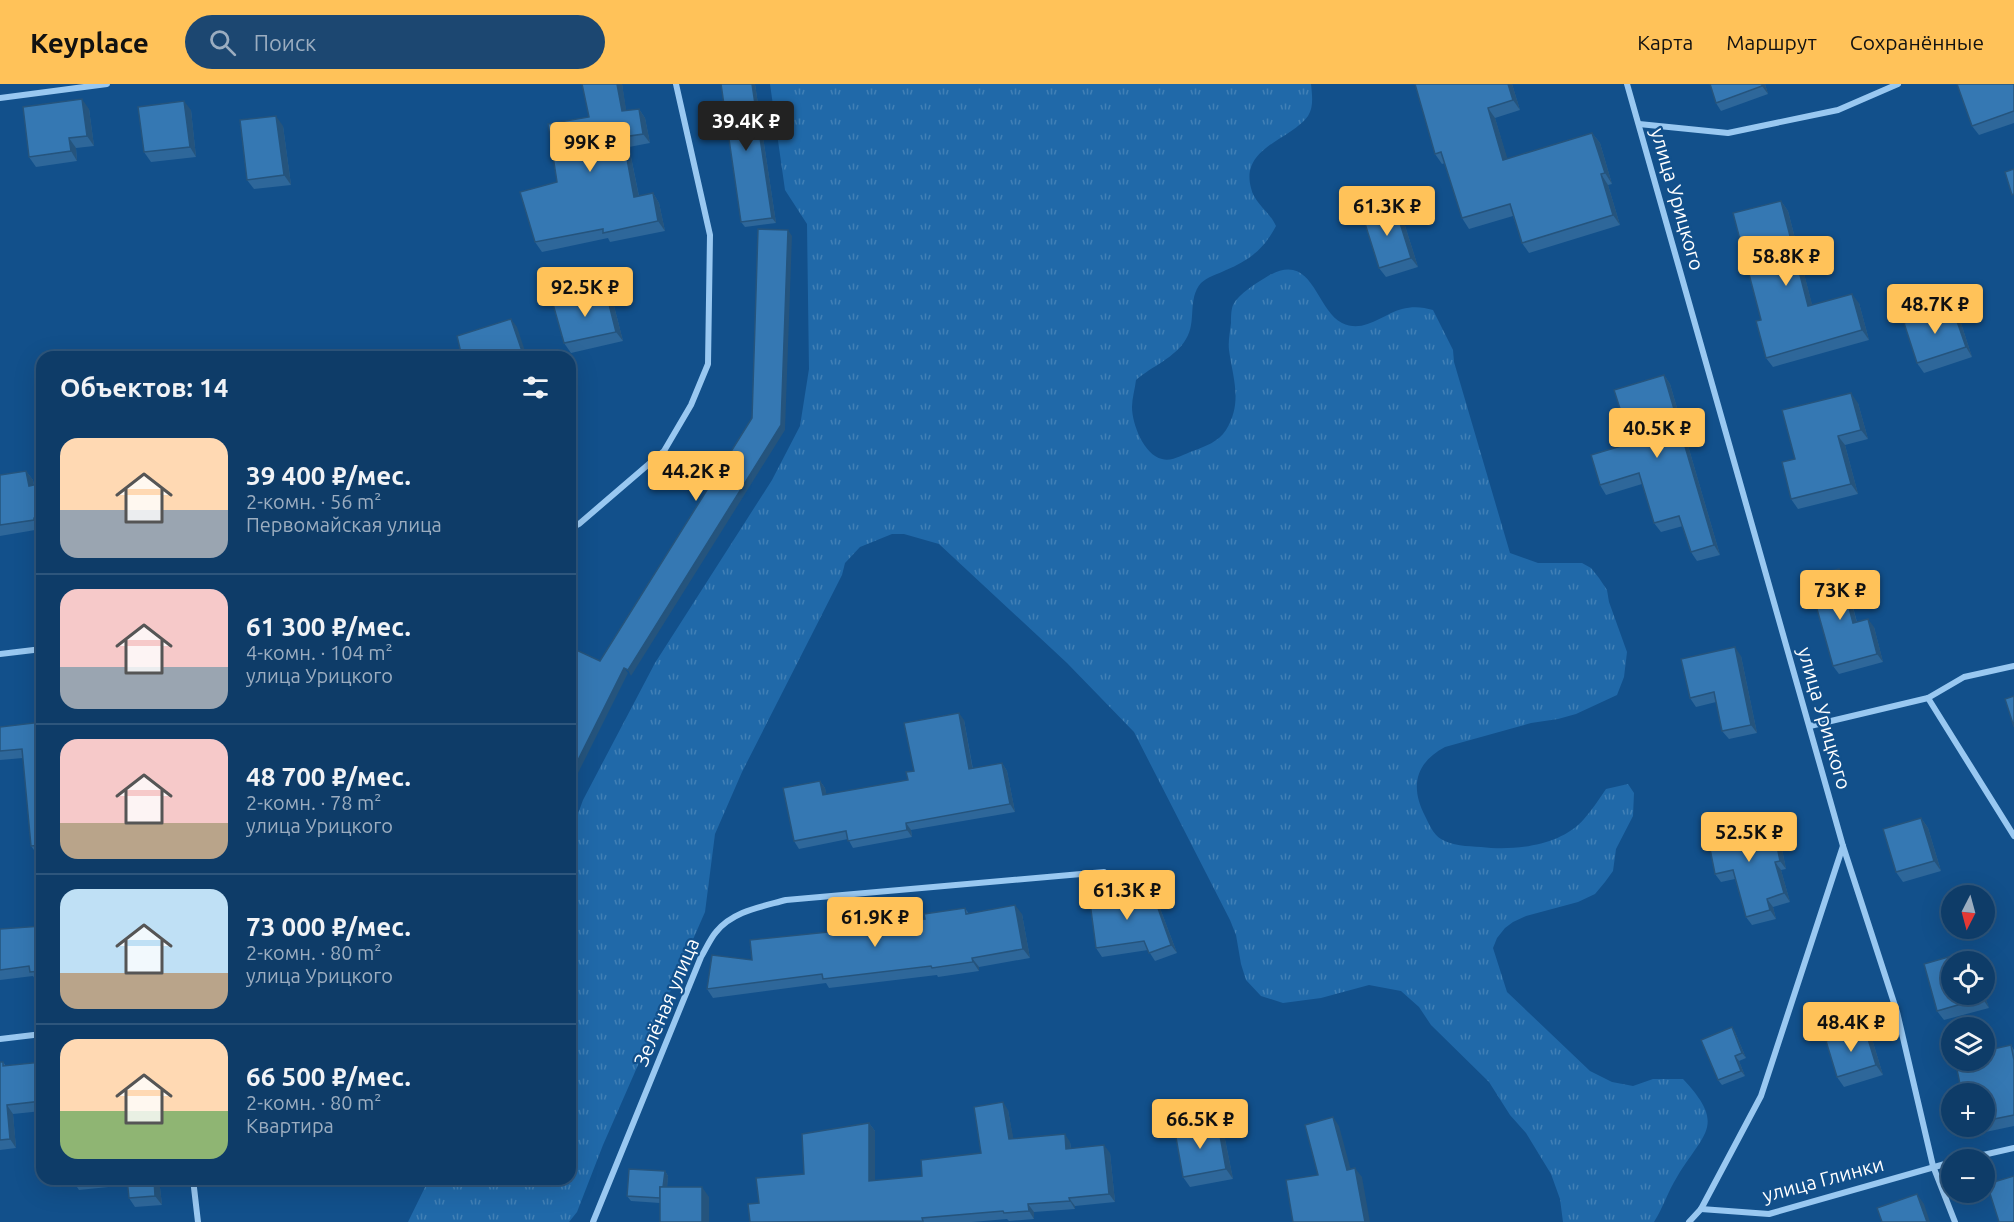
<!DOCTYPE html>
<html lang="ru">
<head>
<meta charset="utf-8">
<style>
	:root { --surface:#0e3c68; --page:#1c4771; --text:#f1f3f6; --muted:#9badc0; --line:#2e567c; --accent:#ffc259 }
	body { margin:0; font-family:Ubuntu,sans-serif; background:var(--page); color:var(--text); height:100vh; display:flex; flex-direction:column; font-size:22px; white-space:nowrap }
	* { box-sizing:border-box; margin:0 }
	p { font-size:20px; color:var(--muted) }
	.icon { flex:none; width:33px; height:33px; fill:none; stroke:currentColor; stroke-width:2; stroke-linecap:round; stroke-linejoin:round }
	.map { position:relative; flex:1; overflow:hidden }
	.drawer { position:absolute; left:36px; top:267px; width:540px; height:834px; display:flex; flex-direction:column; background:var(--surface); border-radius:18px; box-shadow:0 6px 24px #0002,0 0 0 2px var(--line) }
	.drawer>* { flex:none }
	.needle { width:39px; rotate:186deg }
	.tools { position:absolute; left:1941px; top:801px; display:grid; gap:12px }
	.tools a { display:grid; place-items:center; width:54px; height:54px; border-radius:50%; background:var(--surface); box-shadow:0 6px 24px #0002,0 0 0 2px var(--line); font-size:30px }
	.price { position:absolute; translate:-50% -51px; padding:0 14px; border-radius:6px; background:var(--accent); color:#111; font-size:20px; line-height:39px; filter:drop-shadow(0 2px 3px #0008) }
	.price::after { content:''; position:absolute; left:50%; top:36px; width:18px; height:14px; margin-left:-9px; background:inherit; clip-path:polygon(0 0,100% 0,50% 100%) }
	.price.on { background:#222; color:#fff }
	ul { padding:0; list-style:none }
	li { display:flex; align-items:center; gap:18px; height:150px; padding:0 24px }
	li+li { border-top:2px solid var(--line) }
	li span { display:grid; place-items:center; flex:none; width:168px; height:120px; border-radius:18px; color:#555 }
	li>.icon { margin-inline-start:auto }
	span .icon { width:72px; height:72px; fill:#fffc; stroke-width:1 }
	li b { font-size:26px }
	h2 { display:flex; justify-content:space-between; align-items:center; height:72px; padding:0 24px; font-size:26px }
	header { display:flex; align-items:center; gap:36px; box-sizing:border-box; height:84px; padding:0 30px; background:var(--accent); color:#111 }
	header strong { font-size:28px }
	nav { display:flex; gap:33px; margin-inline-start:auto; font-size:21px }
	.search { width:420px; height:54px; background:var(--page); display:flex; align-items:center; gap:15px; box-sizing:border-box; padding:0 21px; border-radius:33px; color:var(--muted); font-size:22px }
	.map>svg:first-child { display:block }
	.grass { fill:url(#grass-tufts) }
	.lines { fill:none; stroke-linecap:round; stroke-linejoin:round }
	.street { stroke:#99c8f1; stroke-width:6 }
	.wall { fill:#2e679a }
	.shaded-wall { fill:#25547d }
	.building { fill:#3578b3; stroke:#25547d; stroke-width:1.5 }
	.labels { text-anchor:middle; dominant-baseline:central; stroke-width:4.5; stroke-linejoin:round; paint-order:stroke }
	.street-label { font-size:20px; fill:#fff; stroke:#12508b }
</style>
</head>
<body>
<header>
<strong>Keyplace</strong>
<div class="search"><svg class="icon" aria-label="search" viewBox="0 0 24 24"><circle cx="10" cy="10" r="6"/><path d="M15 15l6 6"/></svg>Поиск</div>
<nav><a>Карта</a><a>Маршрут</a><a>Сохранённые</a></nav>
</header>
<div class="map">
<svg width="2014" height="1138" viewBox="0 0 2014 1138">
	<defs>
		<pattern id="grass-tufts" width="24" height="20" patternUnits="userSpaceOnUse" patternTransform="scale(1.5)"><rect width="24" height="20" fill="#2069a9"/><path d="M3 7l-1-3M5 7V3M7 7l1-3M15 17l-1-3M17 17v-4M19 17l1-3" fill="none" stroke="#4180b6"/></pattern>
	</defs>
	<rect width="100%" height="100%" fill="#12508b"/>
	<path class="grass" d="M770 0H1311C1312 10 1314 23 1308 32 1291 56 1240 63 1251 104 1254 119 1270 128 1276 142 1264 165 1250 176 1226 186 1218 190 1207 193 1201 199 1187 215 1197 238 1186 255 1175 274 1152 282 1136 296 1135 305 1132 314 1132 323 1132 340 1144 371 1162 375 1172 378 1184 370 1193 367 1206 362 1218 358 1226 346 1243 318 1233 295 1229 266 1228 257 1230 248 1231 239 1231 234 1231 226 1233 221 1239 209 1257 199 1268 192 1313 166 1315 225 1342 239 1364 250 1383 230 1402 225 1413 222 1423 223 1433 226L1453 266 1454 278 1510 469 1538 479H1582L1591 484 1599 494 1607 506 1609 518 1627 568 1624 593 1617 611 1576 630 1558 635 1531 639 1445 663C1415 679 1410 703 1425 732 1429 740 1433 750 1441 755 1452 762 1467 762 1481 763 1514 767 1561 762 1584 735 1592 726 1599 715 1606 705L1628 700 1634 709 1633 732 1616 765 1613 787 1605 798 1595 810 1578 818 1526 832 1513 838 1505 844 1497 854 1493 864 1507 908 1590 987 1612 998 1633 1002 1653 995H1683C1727 1042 1704 1048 1677 1093 1668 1107 1663 1124 1654 1138H1563L1560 1115 1551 1090 1526 1049 1510 1031 1489 998 1431 941 1419 923 1401 907 1369 901 1321 914 1283 919 1261 912 1246 896 1241 880 1236 851 1230 836 1134 648 1067 579 939 460 904 450H892L860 463 845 479 842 491 742 688 715 750 705 828 603 1061 577 1128 569 1138H408L429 1095H570V741L579 727 583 716 655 579 772 396 800 342 809 285 807 140 785 106Z"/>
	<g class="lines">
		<g class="street">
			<polyline points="1627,0 1843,762 1897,928 1933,1082 1955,1138"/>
			<polyline points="0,14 107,0"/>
			<polyline points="1639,40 1728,49 1838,26 1898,0"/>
			<polyline points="570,445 579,440 664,367 691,321 708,280 710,151 676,0"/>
			<polyline points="0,570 42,565"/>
			<polyline points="1928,614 2014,752"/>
			<polyline points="1810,642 1928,614 1964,593 2014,582"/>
			<polyline points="0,955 42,950"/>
			<polyline points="1961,1076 2014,1064"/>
			<polyline points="193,1095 198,1138"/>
			<polyline points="1701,1125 1769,1130 1952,1078"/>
			<path d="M593 1138 701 873C706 865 710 855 716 848 733 827 761 823 786 816L1104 788"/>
			<polyline points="1689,1138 1701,1125 1761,1012 1843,762"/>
		</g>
	</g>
	<g class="wall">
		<polygon points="582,0 622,0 626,27 639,25 645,34 650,59 629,63 639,112 653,109 659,119 665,147 610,158 608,154 542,168 535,158 557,98 589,33"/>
		<polygon points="721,0 755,0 776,139 745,143 741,138"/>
		<polygon points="1415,0 1512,0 1520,26 1495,34 1507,75 1592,49 1600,59 1612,100 1608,101 1620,141 1529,169 1522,159 1513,132 1469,145 1462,134 1445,79 1442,80 1435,70"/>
		<polygon points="1765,0 1768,10 1721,27 1716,19"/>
		<polygon points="2014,0 2014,39 1979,51 1972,42"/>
		<polygon points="89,25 94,62 76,64 77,77 36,83 29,73"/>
		<polygon points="191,26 196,73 151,78 144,68"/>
		<polygon points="283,42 291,101 254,105 247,96"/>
		<polygon points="1781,117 1788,127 1812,221 1859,219 1869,256 1773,283 1766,274 1761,236"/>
		<polygon points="1395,123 1402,132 1418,183 1386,193 1379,184"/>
		<polygon points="613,218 623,257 571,269 564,259"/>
		<polygon points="1959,233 1972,273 1924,289 1917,279"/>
		<polygon points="1664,291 1670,300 1720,471 1697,477 1691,468 1683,442 1661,448 1654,439 1642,400 1606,411 1600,401 1631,359"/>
		<polygon points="1858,319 1868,355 1845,361 1858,410 1798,425 1791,415 1795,375"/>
		<polygon points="26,387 33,396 34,401 42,399 42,443 40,443 41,445 0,452 0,391"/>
		<polygon points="1845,493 1857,538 1874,543 1883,578 1839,590 1833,582"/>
		<polygon points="1741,572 1757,649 1729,655 1722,647 1716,618 1696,623 1690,614"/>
		<polygon points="964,636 973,685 1002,679 1007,687 1015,728 911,746 912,753 853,764 848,755 799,765 794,757 820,697 825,704 826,711 908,696 914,687"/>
		<polygon points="42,638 42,769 37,770 31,762 23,674 0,676 0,643"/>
		<polygon points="1921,734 1928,744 1941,787 1903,798 1896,788"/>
		<polygon points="1772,737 1778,745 1786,785 1781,786 1790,818 1773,823 1776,835 1752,841 1746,833 1735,795 1721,798 1715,790"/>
		<polygon points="1133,805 1139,816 1158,819 1177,869 1155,877 1148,866 1102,873 1096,864"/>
		<polygon points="965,824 969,830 1022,830 1030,874 979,883 979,887 938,893 937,891 829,904 826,899 713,914 707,905 752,876 925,835"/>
		<polygon points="42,842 42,897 37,898 33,892 0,896 0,845"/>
		<polygon points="1984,910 1989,924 1944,936 1937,927"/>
		<polygon points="1732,943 1735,948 1746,974 1739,977 1745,992 1722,1001 1718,996"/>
		<polygon points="1865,945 1872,955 1883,991 1844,1003 1837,993"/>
		<polygon points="2011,961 2014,966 2014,1042 1976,1050 1971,1042 1984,1042 1984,1010"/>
		<polygon points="0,978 3,978 6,982 42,978 42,1027 13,1030 16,1064 0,1066"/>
		<polygon points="1008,1026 1013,1055 1070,1058 1071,1064 1110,1069 1115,1118 1075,1122 1075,1125 1034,1128 1034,1135 1009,1137 1007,1135 972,1138 750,1138 759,1119 804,1090 869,1039 875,1047 875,1097 922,1092 981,1069"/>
		<polygon points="1224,1050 1233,1095 1190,1103 1183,1093"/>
		<polygon points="665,1087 668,1092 667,1103 709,1113 660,1119 631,1117 627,1112"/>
		<polygon points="72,1095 159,1095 162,1121 135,1123 129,1114 128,1101 79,1106 73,1097"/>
	</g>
	<g class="shaded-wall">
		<polygon points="617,0 622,0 628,37 622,27"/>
		<polygon points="752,0 755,0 776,139 772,134"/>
		<polygon points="1508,0 1512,0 1520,26 1513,16"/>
		<polygon points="1762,0 1765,0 1768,10 1762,2"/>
		<polygon points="82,15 89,25 94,62 87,52"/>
		<polygon points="184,17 191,26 196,73 190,63"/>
		<polygon points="1488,24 1495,34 1511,86 1503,76"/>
		<polygon points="639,25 645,34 650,59 643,50"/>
		<polygon points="276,32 283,42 291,101 284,91"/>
		<polygon points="1592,49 1600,59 1612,100 1605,89"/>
		<polygon points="623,53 629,63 641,123 634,113"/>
		<polygon points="69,54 76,64 77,77 71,67"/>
		<polygon points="1601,90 1608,101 1620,141 1613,131"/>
		<polygon points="653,109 659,119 665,147 658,137"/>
		<polygon points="1781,117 1788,127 1815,232 1808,222"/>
		<polygon points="1395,123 1402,132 1418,183 1411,174"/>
		<polygon points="788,146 792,152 785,346 631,592 628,586 781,341"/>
		<polygon points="606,208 613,218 623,257 616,248"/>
		<polygon points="1852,210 1859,219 1869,256 1862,246"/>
		<polygon points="1952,223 1959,233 1972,273 1966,263"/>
		<polygon points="511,235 517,243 527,273 524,273"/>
		<polygon points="1664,291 1670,300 1720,471 1714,461"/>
		<polygon points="1851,309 1858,319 1868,355 1861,346"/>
		<polygon points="1838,352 1845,361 1858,410 1851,400"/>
		<polygon points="26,387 33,396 35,411 29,402"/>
		<polygon points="573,484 576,489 570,523 570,498"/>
		<polygon points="1839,485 1845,493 1859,547 1853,539"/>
		<polygon points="1868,535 1874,543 1883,578 1877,570"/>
		<polygon points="1735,563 1741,572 1757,649 1751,641"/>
		<polygon points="624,584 628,589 570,705 570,692"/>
		<polygon points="959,629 964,636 974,693 969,685"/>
		<polygon points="1002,679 1007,687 1015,728 1010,720"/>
		<polygon points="820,697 825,704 828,719 823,711"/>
		<polygon points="1921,734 1928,744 1941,787 1934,777"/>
		<polygon points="1772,737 1778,745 1786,785 1780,777"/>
		<polygon points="906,739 911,746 912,753 907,746"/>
		<polygon points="1775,778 1781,786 1790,818 1784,809"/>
		<polygon points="1133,805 1139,814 1140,826 1134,817"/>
		<polygon points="1153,810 1158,819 1177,869 1171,861"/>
		<polygon points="1767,815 1773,823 1776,835 1770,826"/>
		<polygon points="1015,821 1022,830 1030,874 1023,865"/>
		<polygon points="1969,867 1976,877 1976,878 1972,878"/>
		<polygon points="972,874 979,883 979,887 973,878"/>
		<polygon points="1984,909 1989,924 1982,914 1981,910 1984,910"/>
		<polygon points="1732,943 1735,948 1746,974 1742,969"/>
		<polygon points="1865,945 1872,955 1883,991 1876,981"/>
		<polygon points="1735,972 1739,977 1745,992 1741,987"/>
		<polygon points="1003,1018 1008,1026 1015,1063 1009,1055"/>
		<polygon points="7,1021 13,1030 16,1064 10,1055"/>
		<polygon points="1333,1033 1339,1042 1353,1094 1347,1086"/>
		<polygon points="869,1039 875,1047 875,1105 869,1097"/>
		<polygon points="1218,1040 1224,1050 1233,1095 1226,1085"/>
		<polygon points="1065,1050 1070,1058 1072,1073 1066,1065"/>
		<polygon points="1104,1061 1110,1069 1115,1118 1109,1110"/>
		<polygon points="1355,1084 1362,1093 1370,1138 1365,1138"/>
		<polygon points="665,1087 668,1092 666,1119 663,1114"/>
		<polygon points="154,1095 159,1095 162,1121 155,1112"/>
		<polygon points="702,1103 709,1113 709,1138 702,1138"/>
		<polygon points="1917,1110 1924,1120 1930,1138 1927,1138"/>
		<polygon points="1069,1114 1075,1122 1075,1125 1070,1117"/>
		<polygon points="1028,1120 1034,1128 1034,1135 1029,1127"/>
	</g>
	<g class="building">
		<polygon points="582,0 617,0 622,27 639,25 643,50 623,53 634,113 653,109 658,137 603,149 603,145 535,158 520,108 557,98 548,40 589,33"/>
		<polygon points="721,0 752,0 772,134 741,138"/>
		<polygon points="1415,0 1508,0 1513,16 1488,24 1503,76 1592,49 1605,89 1601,90 1613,131 1522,159 1510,120 1462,134 1441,68 1435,70"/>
		<polygon points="1710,0 1762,0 1762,2 1716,19"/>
		<polygon points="1957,0 2014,0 2014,27 1972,42"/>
		<polygon points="82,15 87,52 69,54 71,67 29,73 23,23"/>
		<polygon points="184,17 190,63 144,68 138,23"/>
		<polygon points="276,32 284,91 247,96 240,36"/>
		<polygon points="2014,85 2014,110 2012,111 2005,88"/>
		<polygon points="1781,117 1808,222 1852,210 1862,246 1766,274 1756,237 1761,236 1733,129"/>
		<polygon points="1395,123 1411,174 1379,184 1363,133"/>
		<polygon points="758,145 788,146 781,341 628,586 624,584 570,692 570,563 600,577 752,334"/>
		<polygon points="606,208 616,248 564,259 553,220"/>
		<polygon points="1952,223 1966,263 1917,279 1904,239"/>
		<polygon points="511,235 524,273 462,273 457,252"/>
		<polygon points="1664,291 1714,461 1691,468 1679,432 1654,439 1639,389 1600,401 1591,371 1631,359 1614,306"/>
		<polygon points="1851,309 1861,346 1838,352 1851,400 1791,415 1782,378 1795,375 1782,326"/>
		<polygon points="26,387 29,402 42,399 42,432 34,434 34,436 0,441 0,391"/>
		<polygon points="570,483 573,484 570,498"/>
		<polygon points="1839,485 1853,539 1868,535 1877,570 1833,582 1808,493"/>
		<polygon points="1735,563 1751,641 1722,647 1714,608 1690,614 1681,575"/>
		<polygon points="2014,612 2014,643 2005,615"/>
		<polygon points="959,629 969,685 1002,679 1010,720 906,739 907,746 848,757 846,747 794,757 783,704 820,697 823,711 908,696 906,688 914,687 904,639"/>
		<polygon points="42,638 42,761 31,762 22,665 0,667 0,643"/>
		<polygon points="1921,734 1934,777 1896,788 1883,745"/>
		<polygon points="1772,737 1780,777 1775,778 1784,809 1767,815 1770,826 1746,833 1733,786 1715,790 1707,750"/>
		<polygon points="1133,805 1134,817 1153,810 1171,861 1149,869 1144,857 1096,864 1089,811"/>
		<polygon points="1015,821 1023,865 972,874 973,878 932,884 931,882 823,895 822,890 707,905 712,871 752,876 750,856 849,846 848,845 925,835 924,830 965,824 966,830"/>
		<polygon points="42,842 42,887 30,888 29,882 0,886 0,845"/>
		<polygon points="1969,867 1972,878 1952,878 1952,910 1981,910 1982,914 1937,927 1924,880"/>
		<polygon points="1732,943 1742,969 1735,972 1741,987 1718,996 1701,956"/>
		<polygon points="1865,945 1876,981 1837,993 1826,957"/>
		<polygon points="2011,961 2014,976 2014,1031 1984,1037 1984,1010 1962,1010 1955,976 1984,976 1984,967"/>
		<polygon points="0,978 3,978 3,982 42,978 42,1017 7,1021 10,1055 0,1056"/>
		<polygon points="1003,1018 1009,1055 1065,1050 1066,1065 1104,1061 1109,1110 1069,1114 1070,1117 1028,1120 1029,1127 1004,1129 1003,1127 922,1134 923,1137 750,1138 748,1120 759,1119 756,1094 804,1090 802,1050 869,1039 869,1097 922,1092 921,1076 981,1069 974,1023"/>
		<polygon points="1333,1033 1347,1086 1355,1084 1365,1138 1293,1138 1286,1096 1318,1091 1305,1041"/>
		<polygon points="1218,1040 1226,1085 1183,1093 1175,1048"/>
		<polygon points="629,1085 665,1087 663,1103 660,1103 660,1114 627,1112"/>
		<polygon points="2014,1092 2014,1138 1999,1138 1987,1100"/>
		<polygon points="72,1095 96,1095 73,1097"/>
		<polygon points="127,1095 154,1095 155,1112 129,1114"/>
		<rect x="660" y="1103" width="42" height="35"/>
		<polygon points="1917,1110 1927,1138 1882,1138 1877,1124"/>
	</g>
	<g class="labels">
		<g class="street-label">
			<text transform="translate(1678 115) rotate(74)">улица Урицкого</text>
			<text transform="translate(1825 634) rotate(74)">улица Урицкого</text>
			<text transform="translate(666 918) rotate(-67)">Зелёная улица</text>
			<text transform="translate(1823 1095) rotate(-15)">улица Глинки</text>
		</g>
	</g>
</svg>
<div class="tools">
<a><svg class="needle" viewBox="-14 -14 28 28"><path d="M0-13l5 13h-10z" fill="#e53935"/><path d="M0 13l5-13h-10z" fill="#9badc0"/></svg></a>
<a><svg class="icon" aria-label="locate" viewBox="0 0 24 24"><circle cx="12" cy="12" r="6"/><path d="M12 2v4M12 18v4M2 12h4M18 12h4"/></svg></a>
<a><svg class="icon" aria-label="layers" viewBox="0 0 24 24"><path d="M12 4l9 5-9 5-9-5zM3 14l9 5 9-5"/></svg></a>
<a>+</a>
<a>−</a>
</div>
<b class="price on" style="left:746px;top:68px">39.4K ₽</b>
<b class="price" style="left:590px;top:89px">99K ₽</b>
<b class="price" style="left:1387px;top:153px">61.3K ₽</b>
<b class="price" style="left:1786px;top:203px">58.8K ₽</b>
<b class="price" style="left:585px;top:234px">92.5K ₽</b>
<b class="price" style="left:1935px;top:251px">48.7K ₽</b>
<b class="price" style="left:1657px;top:375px">40.5K ₽</b>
<b class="price" style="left:696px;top:418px">44.2K ₽</b>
<b class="price" style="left:1840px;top:537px">73K ₽</b>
<b class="price" style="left:1749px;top:779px">52.5K ₽</b>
<b class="price" style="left:1127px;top:837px">61.3K ₽</b>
<b class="price" style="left:875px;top:864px">61.9K ₽</b>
<b class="price" style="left:1851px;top:969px">48.4K ₽</b>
<b class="price" style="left:1200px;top:1066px">66.5K ₽</b>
<section class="drawer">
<h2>Объектов: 14<svg class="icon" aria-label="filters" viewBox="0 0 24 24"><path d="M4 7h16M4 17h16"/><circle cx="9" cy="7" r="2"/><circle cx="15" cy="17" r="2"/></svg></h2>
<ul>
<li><span style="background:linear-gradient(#ffd9b3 60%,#9aa5b1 0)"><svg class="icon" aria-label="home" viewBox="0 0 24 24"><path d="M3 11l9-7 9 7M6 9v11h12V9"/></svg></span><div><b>39 400 ₽/мес.</b><p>2-комн. · 56 m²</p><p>Первомайская улица</p></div></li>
<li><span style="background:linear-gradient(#f6c9c9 65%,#9aa5b1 0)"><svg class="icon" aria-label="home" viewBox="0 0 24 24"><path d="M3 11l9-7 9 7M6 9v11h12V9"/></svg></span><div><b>61 300 ₽/мес.</b><p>4-комн. · 104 m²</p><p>улица Урицкого</p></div></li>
<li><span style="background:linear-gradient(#f6c9c9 70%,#b9a48a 0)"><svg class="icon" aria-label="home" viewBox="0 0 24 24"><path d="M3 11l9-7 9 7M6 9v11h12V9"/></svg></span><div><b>48 700 ₽/мес.</b><p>2-комн. · 78 m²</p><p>улица Урицкого</p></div></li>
<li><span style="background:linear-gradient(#bfe0f5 70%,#b9a48a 0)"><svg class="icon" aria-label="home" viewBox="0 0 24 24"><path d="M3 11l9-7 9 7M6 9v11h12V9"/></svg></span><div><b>73 000 ₽/мес.</b><p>2-комн. · 80 m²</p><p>улица Урицкого</p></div></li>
<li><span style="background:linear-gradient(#ffd9b3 60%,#8fb573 0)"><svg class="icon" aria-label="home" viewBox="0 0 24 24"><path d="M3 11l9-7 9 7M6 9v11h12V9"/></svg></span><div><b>66 500 ₽/мес.</b><p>2-комн. · 80 m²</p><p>Квартира</p></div></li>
</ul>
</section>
</div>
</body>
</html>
